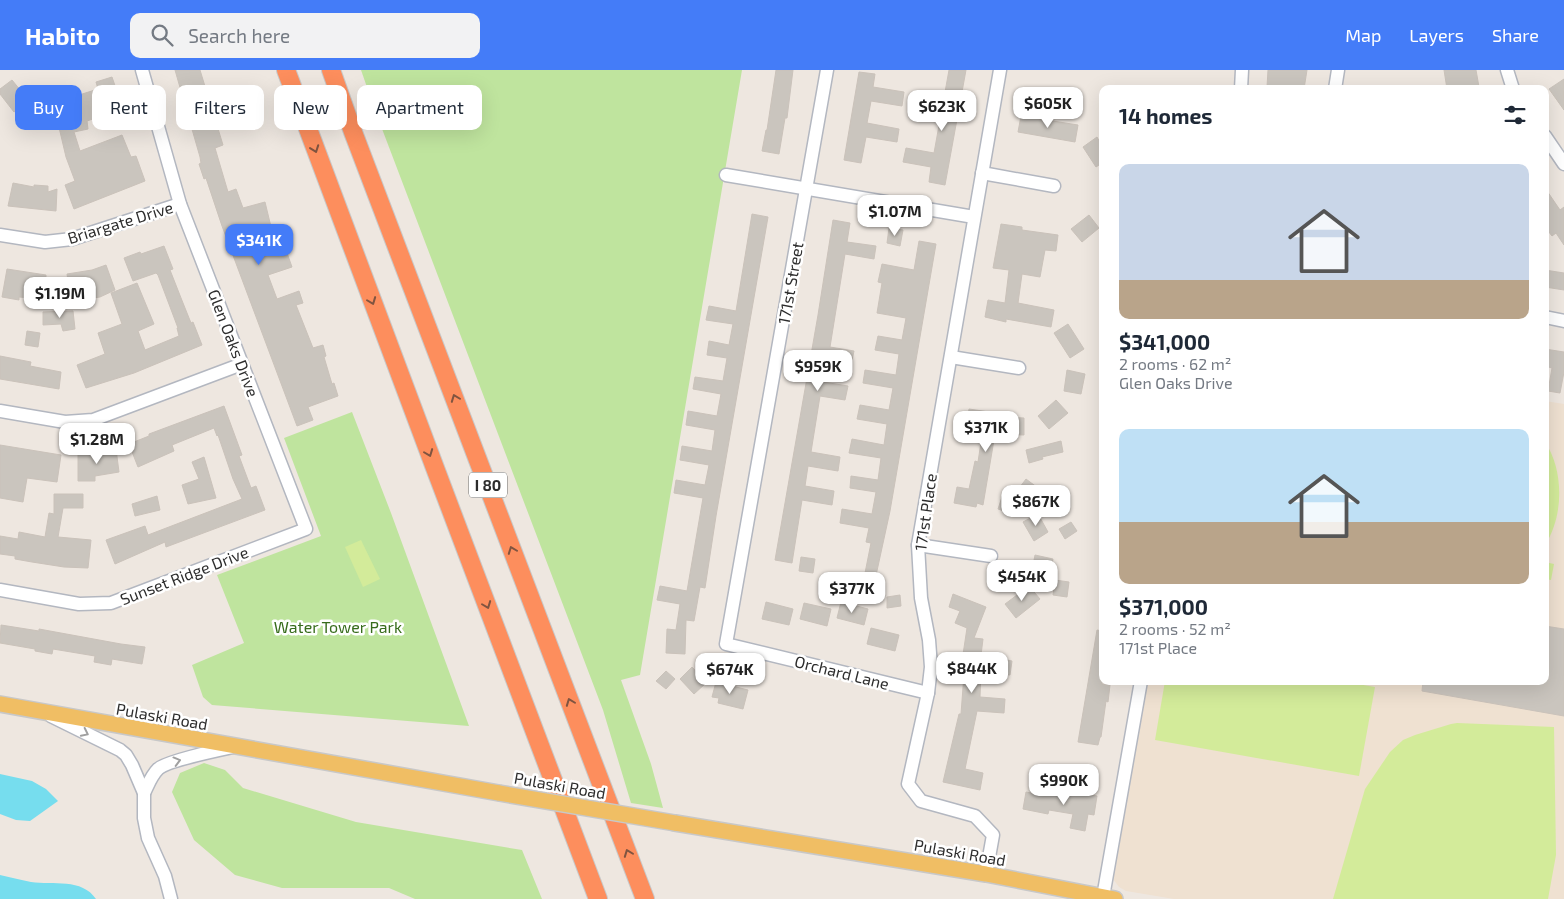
<!DOCTYPE html>
<html lang="en">
<head>
<meta charset="utf-8">
<style>
	:root { --surface:#fff; --page:#f2f2f3; --text:#1f2937; --muted:#747a83; --accent:#447cf8 }
	body { margin:0; font-family:"Exo 2",sans-serif; background:var(--page); color:var(--text); height:100vh; display:flex; flex-direction:column; font-size:19px; white-space:nowrap }
	* { box-sizing:border-box; margin:0 }
	p { font-size:16px; color:var(--muted) }
	.icon { flex:none; width:28px; height:28px; fill:none; stroke:currentColor; stroke-width:2; stroke-linecap:round; stroke-linejoin:round }
	.map { position:relative; flex:1; overflow:hidden }
	.sheet { position:absolute; left:1099px; top:15px; width:450px; height:600px; display:flex; flex-direction:column; background:var(--surface); border-radius:10px; box-shadow:0 5px 20px #0002 }
	.sheet>* { flex:none }
	.hud { position:absolute; left:15px; top:15px; width:475px; height:45px; display:flex; gap:10px }
	.price { position:absolute; translate:-50% -42px; padding:0 11px; border-radius:10px; background:#fff; color:#222; font-size:16px; line-height:32px; filter:drop-shadow(0 1px 2px #0008) }
	.price::after { content:''; position:absolute; left:50%; top:30px; width:15px; height:11px; margin-left:-8px; background:inherit; clip-path:polygon(0 0,100% 0,50% 100%) }
	.price.active { background:var(--accent); color:#fff }
	ul { padding:0; list-style:none }
	li { display:grid; align-content:center; gap:10px; height:265px; padding:0 20px }
	li span { display:grid; place-items:center; height:155px; border-radius:10px; color:#555 }
	li>.icon { margin-inline-start:auto }
	span .icon { width:90px; height:90px; fill:#fffc; stroke-width:1 }
	li b { font-size:21px }
	h2 { display:flex; justify-content:space-between; align-items:center; height:60px; padding:0 20px; font-size:21px }
	.tag { padding:0 18px; border-radius:10px; background:var(--surface); box-shadow:0 5px 20px #0002; font-size:18px; line-height:45px }
	.tag.active { background:var(--accent); color:#fff }
	header { display:flex; align-items:center; gap:30px; box-sizing:border-box; height:70px; padding:0 25px; background:var(--accent); color:#fff }
	header strong { font-size:24px }
	nav { display:flex; gap:28px; margin-inline-start:auto; font-size:18px }
	.search { width:350px; height:45px; background:var(--page); display:flex; align-items:center; gap:12px; box-sizing:border-box; padding:0 18px; border-radius:10px; color:var(--muted); font-size:19px }
	.map>svg:first-child { display:block }
	.education { fill:#efe1d1 }
	.green { fill:#bfe49e }
	.pitch { fill:#d3eb9a }
	.water { fill:#76ddee }
	.building { fill:#cac5be; stroke:#cac2ba }
	.lines { fill:none; stroke-linecap:round; stroke-linejoin:round }
	.minor-casing { stroke:#b3b7c0; stroke-width:15 }
	.major-casing { stroke:#c8c8c8; stroke-width:18 }
	.highway-casing { stroke:#c8c8c8; stroke-width:20 }
	.minor { stroke:#fff; stroke-width:12 }
	.major { stroke:#f0be64; stroke-width:15 }
	.highway { stroke:#fd8e5d; stroke-width:18 }
	.major-bridge-casing { stroke:#c8c8c8; stroke-width:18; stroke-linecap:butt }
	.major-bridge { stroke:#f0be64; stroke-width:15 }
	.oneway { stroke:#805440 }
	.oneway2 { stroke:#a0a0a0 }
	.labels { text-anchor:middle; dominant-baseline:central; stroke-width:5; stroke-linejoin:round; paint-order:stroke }
	.shield { fill:#fff; stroke:#6c6c6c; stroke-width:1 }
	.shield-label { font-size:15px; font-weight:bold; fill:#2d2d2d }
	.street-label { font-size:16px; fill:#2d2d2d; stroke:#fff }
	.park-label { font-size:16px; fill:#376c1c; stroke:#fff }
</style>
</head>
<body>
<header>
<strong>Habito</strong>
<div class="search"><svg class="icon" aria-label="search" viewBox="0 0 24 24"><circle cx="10" cy="10" r="6"/><path d="M15 15l6 6"/></svg>Search here</div>
<nav><a>Map</a><a>Layers</a><a>Share</a></nav>
</header>
<div class="map">
<svg width="1564" height="829" viewBox="0 0 1564 829">
	<rect width="100%" height="100%" fill="#eee7e0"/>
	<polygon class="education" points="1545,331 1564,334 1564,829 1174,829 1126,821 1119,817 1113,809 1114,800 1148,611 1545,611"/>
	<g class="green">
		<polygon points="361,0 742,0 640,605 621,610 651,694 663,738 631,733 603,640 376,43"/>
		<polygon points="352,342 391,443 469,656 212,635 203,627 192,595 244,573 217,505 321,466 284,368"/>
		<polygon points="204,693 225,700 243,718 356,752 522,780 542,829 415,829 389,818 282,818 235,805 194,770 172,722 180,703"/>
	</g>
	<g class="pitch">
		<path d="M1545 372C1564 400 1564 446 1545 475L1547 421Z"/>
		<polygon points="361,470 380,509 363,517 345,477"/>
		<polygon points="1545,492 1554,494 1551,510 1545,509"/>
		<polygon points="1165,611 1340,611 1375,617 1359,706 1155,670"/>
		<polygon points="1457,653 1554,657 1556,785 1548,829 1333,829 1365,719 1390,682 1403,670 1415,665 1451,654"/>
	</g>
	<g class="water">
		<polygon points="0,704 32,711 46,719 58,731 30,751 16,750 0,744"/>
		<path d="M0 805C10 807 20 810 31 812 53 815 82 808 96 829H0Z"/>
	</g>
	<g class="building">
		<polygon points="175,0 200,0 223,75 215,78 228,122 236,119 243,138 265,132 272,161 277,159 284,184 287,183 292,197 268,205 277,229 299,221 303,233 296,235 313,278 323,275 326,286 324,287 332,314 334,313 338,326 308,337 313,350 297,356 222,156 206,108 204,109 199,94 201,93 200,87"/>
		<polygon points="776,0 793,0 787,48 785,48 779,84 762,81 766,60 767,60"/>
		<polygon points="949,0 966,0 945,115 929,112 931,97 903,92 906,78 934,83"/>
		<polygon points="1268,0 1307,0 1304,19 1267,17"/>
		<polygon points="1444,0 1476,0 1479,17 1447,19"/>
		<polygon points="859,2 875,4 873,17 904,22 902,36 871,31 867,53 899,59 897,72 866,67 861,93 844,90"/>
		<polygon points="112,7 121,33 99,40 101,46 87,51 88,59 74,62 80,81 122,65 131,87 136,86 145,111 74,139 65,115 75,111 66,87 58,53 57,55 31,51 33,32 60,36 58,50 82,44 76,26 98,19 96,12"/>
		<polygon points="1564,9 1564,40 1549,19"/>
		<polygon points="12,10 29,31 14,42 0,24 0,19"/>
		<polygon points="1021,46 1078,55 1075,72 1018,62"/>
		<polygon points="1097,67 1102,76 1102,93 1096,97 1083,77"/>
		<polygon points="13,113 34,117 34,115 48,116 48,122 57,119 56,141 8,136"/>
		<polygon points="1545,118 1560,140 1564,137 1564,175 1556,163 1552,166 1545,157"/>
		<polygon points="752,144 768,147 716,446 705,518 700,517 694,551 686,550 685,584 666,583 667,559 676,560 680,534 657,530 660,516 687,521 703,428 674,423 676,410 705,415 709,395 680,390 682,376 712,381 715,360 686,355 688,341 717,346 721,324 693,319 695,307 723,311 727,288 707,285 709,271 729,275 733,254 706,250 709,236 736,241"/>
		<polygon points="1089,145 1099,158 1082,172 1071,159"/>
		<polygon points="833,150 850,153 847,172 876,176 874,189 845,184 830,277 854,281 851,295 827,290 823,312 848,316 845,330 820,326 811,382 840,387 838,401 808,396 805,416 834,421 832,435 802,430 792,493 775,490 818,245"/>
		<polygon points="1001,154 1022,157 1022,160 1058,165 1056,181 1045,180 1040,207 1022,204 1018,233 1054,240 1051,257 1006,249 1006,252 985,247 988,230 1005,233 1009,200 993,198"/>
		<polygon points="889,158 903,160 900,176 887,173"/>
		<polygon points="919,171 936,174 890,441 875,510 864,508 871,473 866,472 869,458 840,453 842,439 872,444 876,422 850,418 851,406 878,410 881,388 849,383 852,369 884,375 887,354 857,349 860,335 889,340 893,318 863,313 865,300 896,305 899,284 875,280 878,266 902,270 906,248 877,243 882,213 878,212 882,194 914,200"/>
		<polygon points="164,176 173,199 170,200 181,228 191,253 193,252 202,275 134,303 86,318 77,295 105,284 98,263 122,254 111,223 137,213 154,254 138,261 145,280 179,266 177,258 178,258 158,205 156,203 133,211 124,188 140,182 141,184"/>
		<polygon points="106,195 115,220 100,227 71,231 67,204 92,200"/>
		<polygon points="7,199 46,205 45,229 19,227 19,230 2,227"/>
		<polygon points="1545,200 1564,203 1564,220 1545,217"/>
		<polygon points="73,241 75,259 63,261 61,254 43,255 43,242"/>
		<polygon points="1068,254 1084,279 1070,288 1054,263"/>
		<polygon points="27,261 40,263 38,277 25,275"/>
		<polygon points="1545,279 1564,282 1564,302 1560,323 1548,321 1552,298 1545,296"/>
		<polygon points="0,286 31,292 30,296 61,302 59,319 0,309"/>
		<polygon points="1067,300 1085,304 1081,324 1064,321"/>
		<polygon points="1056,330 1068,343 1049,359 1038,346"/>
		<polygon points="224,336 242,385 239,386 251,418 256,416 265,440 166,477 165,472 115,494 106,470 145,456 148,465 242,429 233,409 218,365 217,366 214,358 172,375 174,381 138,397 129,374 149,366 149,364"/>
		<polygon points="969,339 989,342 989,346 1024,348 1024,365 995,364 983,435 977,433 976,437 954,433 957,417 969,419 975,391 978,392 983,359 967,356"/>
		<polygon points="1061,371 1063,382 1042,387 1043,389 1029,393 1026,380"/>
		<polygon points="0,375 61,385 57,412 27,408 23,432 0,428"/>
		<polygon points="116,379 119,402 95,406 95,411 78,411 78,383 99,384 98,382"/>
		<polygon points="204,387 216,428 188,434 182,415 199,409 192,392"/>
		<polygon points="1026,409 1038,418 1029,430 1017,421"/>
		<polygon points="1005,418 1017,421 1010,443 998,439"/>
		<polygon points="54,424 83,424 83,438 63,438 58,467 91,470 88,498 64,497 32,492 15,489 15,486 0,484 0,466 18,469 19,462 45,467 49,443 54,444"/>
		<polygon points="157,426 160,440 135,446 132,434"/>
		<polygon points="1038,444 1048,462 1034,471 1023,452"/>
		<polygon points="1071,452 1077,461 1065,469 1059,459"/>
		<polygon points="1035,485 1053,489 1049,510 1031,506"/>
		<polygon points="801,487 815,489 813,503 799,501"/>
		<polygon points="1055,510 1069,512 1067,527 1053,525"/>
		<polygon points="1029,516 1040,529 1016,548 1005,534"/>
		<polygon points="953,524 986,537 974,568 983,569 981,585 1012,591 1010,605 981,601 980,627 1005,629 1004,643 977,641 965,699 983,703 980,720 943,712 959,644 961,644 965,591 962,591 967,558 955,553 960,541 949,537"/>
		<polygon points="900,525 901,536 887,538 887,527"/>
		<polygon points="766,532 793,539 789,555 762,549"/>
		<polygon points="841,532 868,539 864,555 837,548"/>
		<polygon points="804,533 831,539 827,556 800,549"/>
		<polygon points="1,555 39,561 39,559 121,574 145,577 142,594 112,589 111,595 94,592 95,586 53,579 52,584 35,581 35,579 0,573"/>
		<polygon points="1545,556 1564,559 1564,646 1422,621 1423,611 1545,611"/>
		<polygon points="871,558 899,565 895,581 867,574"/>
		<polygon points="1097,560 1102,561 1102,614 1110,615 1108,632 1106,631 1101,667 1100,667 1098,675 1078,672"/>
		<polygon points="692,597 706,613 694,624 680,609"/>
		<polygon points="666,601 675,609 666,619 656,611"/>
		<polygon points="716,612 748,620 743,639 718,633 719,628 712,627"/>
		<polygon points="1047,721 1075,726 1076,723 1097,726 1094,745 1088,744 1085,761 1070,758 1073,744 1049,740 1048,744 1023,739 1026,722 1046,726"/>
	</g>
	<g class="lines">
		<defs>
			<g id="minor">
				<polyline points="827,0 726,574 928,623"/>
				<polyline points="1507,0 1513,19"/>
				<polyline points="1241,19 1242,0"/>
				<polyline points="1335,19 1338,0"/>
				<polyline points="1545,66 1564,94"/>
				<polyline points="982,103 1054,116"/>
				<polyline points="726,105 974,147"/>
				<polyline points="0,165 45,172 72,169 180,134"/>
				<polyline points="1545,247 1564,251"/>
				<polyline points="951,287 1019,298"/>
				<polyline points="0,341 65,352 93,350 242,294"/>
				<polyline points="918,475 991,486"/>
				<polyline points="0,520 79,534 111,533 306,459 180,134 142,0"/>
				<polyline points="51,646 120,680 126,685 132,695 144,723 144,748 148,768 165,806 171,829"/>
				<path d="M144 723C148 715 151 706 158 699 166 691 219 680 233 677"/>
				<polyline points="986,804 993,765 975,746 921,731 908,714 928,623 931,597 929,570 921,528 918,475 1000,0"/>
				<polyline points="1103,827 1141,611"/>
			</g>
			<g id="major">
				<polyline points="0,634 499,723"/>
				<polyline points="675,753 986,804 1115,829"/>
			</g>
			<g id="highway">
				<polyline points="286,0 435,398 598,829"/>
				<polyline points="331,0 353,62 645,829"/>
			</g>
		</defs>
		<use href="#minor" class="minor-casing"/>
		<use href="#major" class="major-casing"/>
		<use href="#highway" class="highway-casing"/>
		<use href="#minor" class="minor"/>
		<use href="#major" class="major"/>
		<use href="#highway" class="highway"/>
		<defs>
			<polyline id="major-bridge" points="499,723 675,753"/>
		</defs>
		<use href="#major-bridge" class="major-bridge-casing"/>
		<use href="#major-bridge" class="major-bridge"/>
	</g>
	<defs><path id="oneway-chevron" d="M-2-3.5L2.5 0L-2 3.5" fill="none" stroke-width="1.6" stroke-linecap="round" stroke-linejoin="round" transform="scale(1.25)"/></defs>
	<g class="oneway">
		<use href="#oneway-chevron" transform="translate(315 79) rotate(70)"/>
		<use href="#oneway-chevron" transform="translate(372 231) rotate(69)"/>
		<use href="#oneway-chevron" transform="translate(455 328) rotate(-111)"/>
		<use href="#oneway-chevron" transform="translate(429 383) rotate(69)"/>
		<use href="#oneway-chevron" transform="translate(512 480) rotate(-111)"/>
		<use href="#oneway-chevron" transform="translate(487 535) rotate(69)"/>
		<use href="#oneway-chevron" transform="translate(570 632) rotate(-111)"/>
		<use href="#oneway-chevron" transform="translate(628 783) rotate(-111)"/>
	</g>
	<g class="oneway2">
		<use href="#oneway-chevron" transform="translate(85 663) rotate(26)"/>
		<use href="#oneway-chevron" transform="translate(177 691) rotate(-15)"/>
	</g>
	<g class="labels">
		<rect class="shield" x="469" y="402.5" width="38" height="25" rx="4"/>
		<g class="shield-label">
			<text x="488" y="415">I 80</text>
		</g>
		<g class="street-label">
			<text transform="translate(120 152) rotate(-17)">Briargate Drive</text>
			<text transform="translate(790 213) rotate(-80)">171st Street</text>
			<text transform="translate(234 273) rotate(69)">Glen Oaks Drive</text>
			<text transform="translate(925 442) rotate(-82)">171st Place</text>
			<text transform="translate(184 505) rotate(-21)">Sunset Ridge Drive</text>
			<text transform="translate(842 602) rotate(14)">Orchard Lane</text>
			<text transform="translate(162 646) rotate(10)">Pulaski Road</text>
			<text transform="translate(560 715) rotate(10)">Pulaski Road</text>
			<text transform="translate(960 782) rotate(10)">Pulaski Road</text>
		</g>
		<g class="park-label">
			<text x="338" y="556">Water Tower Park</text>
		</g>
	</g>
</svg>
<b class="price" style="left:1048px;top:59px">$605K</b>
<b class="price" style="left:942px;top:62px">$623K</b>
<b class="price" style="left:895px;top:167px">$1.07M</b>
<b class="price active" style="left:259px;top:196px">$341K</b>
<b class="price" style="left:60px;top:249px">$1.19M</b>
<b class="price" style="left:818px;top:322px">$959K</b>
<b class="price" style="left:986px;top:383px">$371K</b>
<b class="price" style="left:97px;top:395px">$1.28M</b>
<b class="price" style="left:1036px;top:457px">$867K</b>
<b class="price" style="left:1022px;top:532px">$454K</b>
<b class="price" style="left:852px;top:544px">$377K</b>
<b class="price" style="left:972px;top:624px">$844K</b>
<b class="price" style="left:730px;top:625px">$674K</b>
<b class="price" style="left:1064px;top:736px">$990K</b>
<div class="hud">
<a class="tag active">Buy</a>
<a class="tag">Rent</a>
<a class="tag">Filters</a>
<a class="tag">New</a>
<a class="tag">Apartment</a>
</div>
<section class="sheet">
<h2>14 homes<svg class="icon" aria-label="filters" viewBox="0 0 24 24"><path d="M4 7h16M4 17h16"/><circle cx="9" cy="7" r="2"/><circle cx="15" cy="17" r="2"/></svg></h2>
<ul>
<li><span style="background:linear-gradient(#c9d6e8 75%,#b9a48a 0)"><svg class="icon" aria-label="home" viewBox="0 0 24 24"><path d="M3 11l9-7 9 7M6 9v11h12V9"/></svg></span><div><b>$341,000</b><p>2 rooms · 62 m²</p><p>Glen Oaks Drive</p></div></li>
<li><span style="background:linear-gradient(#bfe0f5 60%,#b9a48a 0)"><svg class="icon" aria-label="home" viewBox="0 0 24 24"><path d="M3 11l9-7 9 7M6 9v11h12V9"/></svg></span><div><b>$371,000</b><p>2 rooms · 52 m²</p><p>171st Place</p></div></li>
</ul>
</section>
</div>
</body>
</html>
